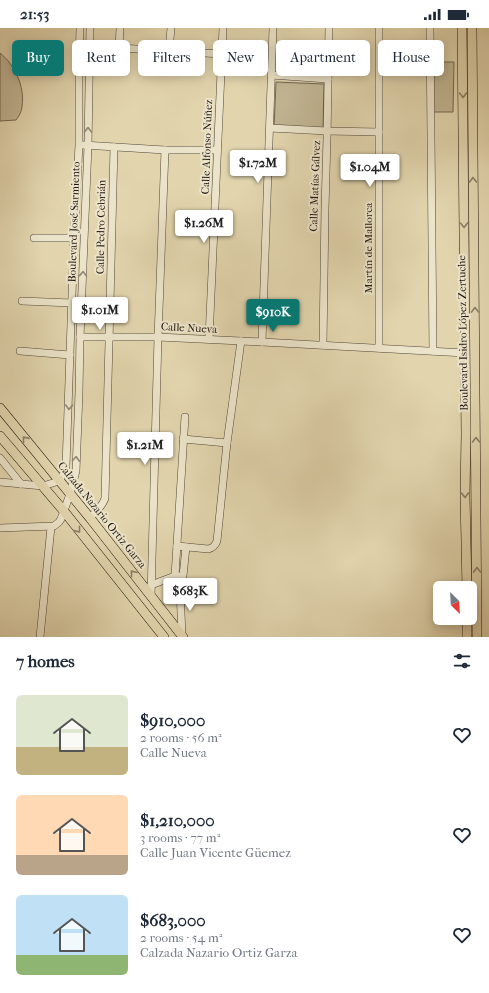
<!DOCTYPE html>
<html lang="en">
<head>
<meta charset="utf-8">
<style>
	:root { --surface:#fff; --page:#f6f6f7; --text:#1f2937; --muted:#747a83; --accent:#0f766e }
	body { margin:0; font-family:"IM FELL French Canon",serif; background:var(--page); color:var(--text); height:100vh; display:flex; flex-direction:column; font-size:15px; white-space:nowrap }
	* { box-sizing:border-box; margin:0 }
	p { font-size:13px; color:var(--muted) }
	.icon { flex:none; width:22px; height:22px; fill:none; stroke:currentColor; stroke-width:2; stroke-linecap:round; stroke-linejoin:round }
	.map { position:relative; height:609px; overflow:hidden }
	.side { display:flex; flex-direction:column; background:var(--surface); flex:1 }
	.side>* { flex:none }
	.guide { position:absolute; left:12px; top:12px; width:465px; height:36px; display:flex; gap:8px }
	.needle { width:26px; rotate:156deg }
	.controls { position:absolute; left:433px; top:553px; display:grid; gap:8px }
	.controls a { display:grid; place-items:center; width:44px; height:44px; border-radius:6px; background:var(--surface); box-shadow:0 2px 10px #0003; font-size:20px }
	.price { position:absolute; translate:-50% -34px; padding:0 9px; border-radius:4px; background:#fff; color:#222; font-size:13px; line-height:26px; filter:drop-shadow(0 1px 2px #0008) }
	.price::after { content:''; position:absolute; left:50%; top:24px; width:12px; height:9px; margin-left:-6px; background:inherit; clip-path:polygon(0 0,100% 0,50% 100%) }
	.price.current { background:var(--accent); color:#fff }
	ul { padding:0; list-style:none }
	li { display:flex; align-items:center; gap:12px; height:100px; padding:0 16px }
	li span { display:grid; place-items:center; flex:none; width:112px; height:80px; border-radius:6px; color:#555 }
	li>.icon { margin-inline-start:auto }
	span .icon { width:48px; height:48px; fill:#fffc; stroke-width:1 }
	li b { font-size:17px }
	h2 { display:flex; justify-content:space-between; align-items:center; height:48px; padding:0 16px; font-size:17px }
	.pill { padding:0 14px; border-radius:6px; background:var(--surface); box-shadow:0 2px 10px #0003; font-size:14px; line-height:36px }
	.pill.current { background:var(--accent); color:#fff }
	.status { display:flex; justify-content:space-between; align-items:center; height:28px; padding:0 20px; background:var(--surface); direction:ltr }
	.status svg { height:11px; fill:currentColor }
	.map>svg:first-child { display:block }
	.green { fill:#c1b593; stroke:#716651 }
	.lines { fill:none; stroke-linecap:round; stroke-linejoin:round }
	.minor-casing { stroke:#514637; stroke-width:8 }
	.major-casing { stroke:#21160f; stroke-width:10 }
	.minor { stroke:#ece4ca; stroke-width:7 }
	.major { stroke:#e2d5ae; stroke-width:9 }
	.oneway { stroke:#8b7f66 }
	.oneway2 { stroke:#918776 }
	.labels { text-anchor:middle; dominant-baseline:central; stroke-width:4; stroke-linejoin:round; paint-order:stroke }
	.street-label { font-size:11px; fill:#21160f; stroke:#ece4ca }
</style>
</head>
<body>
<div class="status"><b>21:53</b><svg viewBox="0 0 49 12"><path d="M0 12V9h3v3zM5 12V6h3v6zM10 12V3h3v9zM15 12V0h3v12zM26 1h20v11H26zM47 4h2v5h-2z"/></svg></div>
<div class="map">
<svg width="489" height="609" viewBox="0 0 489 609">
	<rect width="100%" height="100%" fill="#e2d5ae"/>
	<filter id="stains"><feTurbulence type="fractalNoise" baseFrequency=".005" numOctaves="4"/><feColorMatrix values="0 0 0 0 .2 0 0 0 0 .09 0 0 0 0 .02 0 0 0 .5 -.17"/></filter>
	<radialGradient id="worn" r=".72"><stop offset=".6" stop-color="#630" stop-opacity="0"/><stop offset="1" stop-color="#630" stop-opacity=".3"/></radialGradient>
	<g class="green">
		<path d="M0 25C15 37 25 59 22 78 22 83 19 88 16 92L0 93Z"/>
		<polygon points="433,34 454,34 453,84 432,84"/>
		<polygon points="276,54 324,56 323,102 274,100"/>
	</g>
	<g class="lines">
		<defs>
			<g id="minor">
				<polyline points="430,0 433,323"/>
				<polyline points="89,20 119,20 222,26"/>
				<polyline points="119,20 120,0"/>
				<polyline points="169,23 171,0"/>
				<polyline points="271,47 328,51"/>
				<polyline points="270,100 327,103 379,104"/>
				<polyline points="83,117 165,122 217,122"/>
				<polyline points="34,210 74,210"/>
				<polyline points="22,273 72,275"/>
				<polyline points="80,309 158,309 241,313 262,314 465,325"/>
				<polyline points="209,311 223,0"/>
				<polyline points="262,314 273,0"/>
				<polyline points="323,317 325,181 327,110 329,0"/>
				<polyline points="379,320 379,0"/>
				<polyline points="20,323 70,327"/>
				<polyline points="183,411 227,415"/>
				<polyline points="0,430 21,456"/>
				<polyline points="0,454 43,458 59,453 64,445 66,438 74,210 79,117 79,37 80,0"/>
				<path d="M90 490C96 483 103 478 105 470L114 119"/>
				<polyline points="0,500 54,498 59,494 61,491 70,466 76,443 79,364 80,309 88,118 90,0"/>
				<path d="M177 518 208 521C213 520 215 518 217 513L227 415 241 313"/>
				<polyline points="151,557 175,548 179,548"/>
				<polyline points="180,561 183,548 186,519"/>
				<polyline points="151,568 158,309 165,122"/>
				<polyline points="182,608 180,561 175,548 185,389"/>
				<polyline points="40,609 51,499"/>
			</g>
			<g id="major">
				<polyline points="462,0 466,406 465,468 467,560"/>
				<polyline points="472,0 477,609"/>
				<polyline points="0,380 90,490 183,609"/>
				<polyline points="0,408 63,482 164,609"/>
				<polyline points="467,590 467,609"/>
			</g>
		</defs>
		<use href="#minor" class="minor-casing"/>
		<use href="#major" class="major-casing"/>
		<use href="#minor" class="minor"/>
		<use href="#major" class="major"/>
	</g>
	<defs><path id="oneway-chevron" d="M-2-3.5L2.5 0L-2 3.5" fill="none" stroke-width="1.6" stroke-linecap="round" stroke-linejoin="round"/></defs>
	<g class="oneway">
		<use href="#oneway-chevron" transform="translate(463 67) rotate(89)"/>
		<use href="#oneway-chevron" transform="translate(473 152) rotate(-91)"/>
		<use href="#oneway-chevron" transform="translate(464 197) rotate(89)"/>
		<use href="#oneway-chevron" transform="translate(475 282) rotate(-91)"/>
		<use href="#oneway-chevron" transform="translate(25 411) rotate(-129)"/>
		<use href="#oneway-chevron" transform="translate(476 412) rotate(-90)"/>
		<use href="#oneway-chevron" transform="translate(465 467) rotate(90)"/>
		<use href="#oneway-chevron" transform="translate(78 502) rotate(51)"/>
		<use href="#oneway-chevron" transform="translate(477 542) rotate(-91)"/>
		<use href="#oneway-chevron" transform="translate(133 545) rotate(-128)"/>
	</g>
	<g class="oneway2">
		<use href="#oneway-chevron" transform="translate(88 102) rotate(-89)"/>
		<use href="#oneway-chevron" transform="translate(83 246) rotate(-88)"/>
		<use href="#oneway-chevron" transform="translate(69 379) rotate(92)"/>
		<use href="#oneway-chevron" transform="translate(76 431) rotate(-87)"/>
	</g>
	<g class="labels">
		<g class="street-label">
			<text transform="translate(207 119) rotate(-88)">Calle Alfonso Núñez</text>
			<text transform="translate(315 158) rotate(-88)">Calle Matías Gálvez</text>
			<text transform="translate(74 194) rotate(-88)">Boulevard José Sarmiento</text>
			<text transform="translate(101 199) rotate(-89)">Calle Pedro Cebrián</text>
			<text transform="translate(368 220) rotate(-90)">Martín de Mallorca</text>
			<text transform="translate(189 300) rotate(3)">Calle Nueva</text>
			<text transform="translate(463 305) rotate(-91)">Boulevard Isidro López Zertuche</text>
			<text transform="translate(102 487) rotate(51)">Calzada Nazario Ortiz Garza</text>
		</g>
	</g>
	<rect width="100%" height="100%" filter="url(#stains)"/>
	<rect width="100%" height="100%" fill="url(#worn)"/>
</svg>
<div class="controls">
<a><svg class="needle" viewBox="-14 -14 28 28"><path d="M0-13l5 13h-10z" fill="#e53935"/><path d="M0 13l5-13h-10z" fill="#747a83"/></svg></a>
</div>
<b class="price" style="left:258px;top:156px">$1.72M</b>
<b class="price" style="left:370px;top:160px">$1.04M</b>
<b class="price" style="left:204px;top:216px">$1.26M</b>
<b class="price" style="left:100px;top:303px">$1.01M</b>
<b class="price current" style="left:273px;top:305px">$910K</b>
<b class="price" style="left:145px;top:438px">$1.21M</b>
<b class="price" style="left:190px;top:584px">$683K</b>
<div class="guide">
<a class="pill current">Buy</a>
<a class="pill">Rent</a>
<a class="pill">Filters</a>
<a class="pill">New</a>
<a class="pill">Apartment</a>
<a class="pill">House</a>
</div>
</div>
<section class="side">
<h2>7 homes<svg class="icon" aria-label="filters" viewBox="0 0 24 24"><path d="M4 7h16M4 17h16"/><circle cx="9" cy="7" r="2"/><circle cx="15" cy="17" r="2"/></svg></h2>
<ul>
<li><span style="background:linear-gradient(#dfe7d0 65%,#c2b280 0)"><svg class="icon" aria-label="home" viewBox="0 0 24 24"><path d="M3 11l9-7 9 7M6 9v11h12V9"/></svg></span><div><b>$910,000</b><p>2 rooms · 56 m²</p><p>Calle Nueva</p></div><svg class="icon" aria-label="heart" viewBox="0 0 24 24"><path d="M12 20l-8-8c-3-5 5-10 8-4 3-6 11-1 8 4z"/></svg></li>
<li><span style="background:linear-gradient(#ffd9b3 75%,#b9a48a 0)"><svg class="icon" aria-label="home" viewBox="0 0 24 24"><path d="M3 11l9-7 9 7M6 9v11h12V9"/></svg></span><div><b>$1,210,000</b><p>3 rooms · 77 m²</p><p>Calle Juan Vicente Güemez</p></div><svg class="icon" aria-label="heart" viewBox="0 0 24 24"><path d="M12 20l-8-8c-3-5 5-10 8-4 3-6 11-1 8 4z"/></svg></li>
<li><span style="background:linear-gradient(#bfe0f5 75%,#8fb573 0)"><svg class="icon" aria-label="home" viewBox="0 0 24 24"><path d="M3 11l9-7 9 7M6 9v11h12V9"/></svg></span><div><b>$683,000</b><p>2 rooms · 54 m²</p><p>Calzada Nazario Ortiz Garza</p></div><svg class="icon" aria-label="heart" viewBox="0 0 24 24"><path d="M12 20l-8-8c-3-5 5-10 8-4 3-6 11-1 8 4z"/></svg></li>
</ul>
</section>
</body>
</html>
